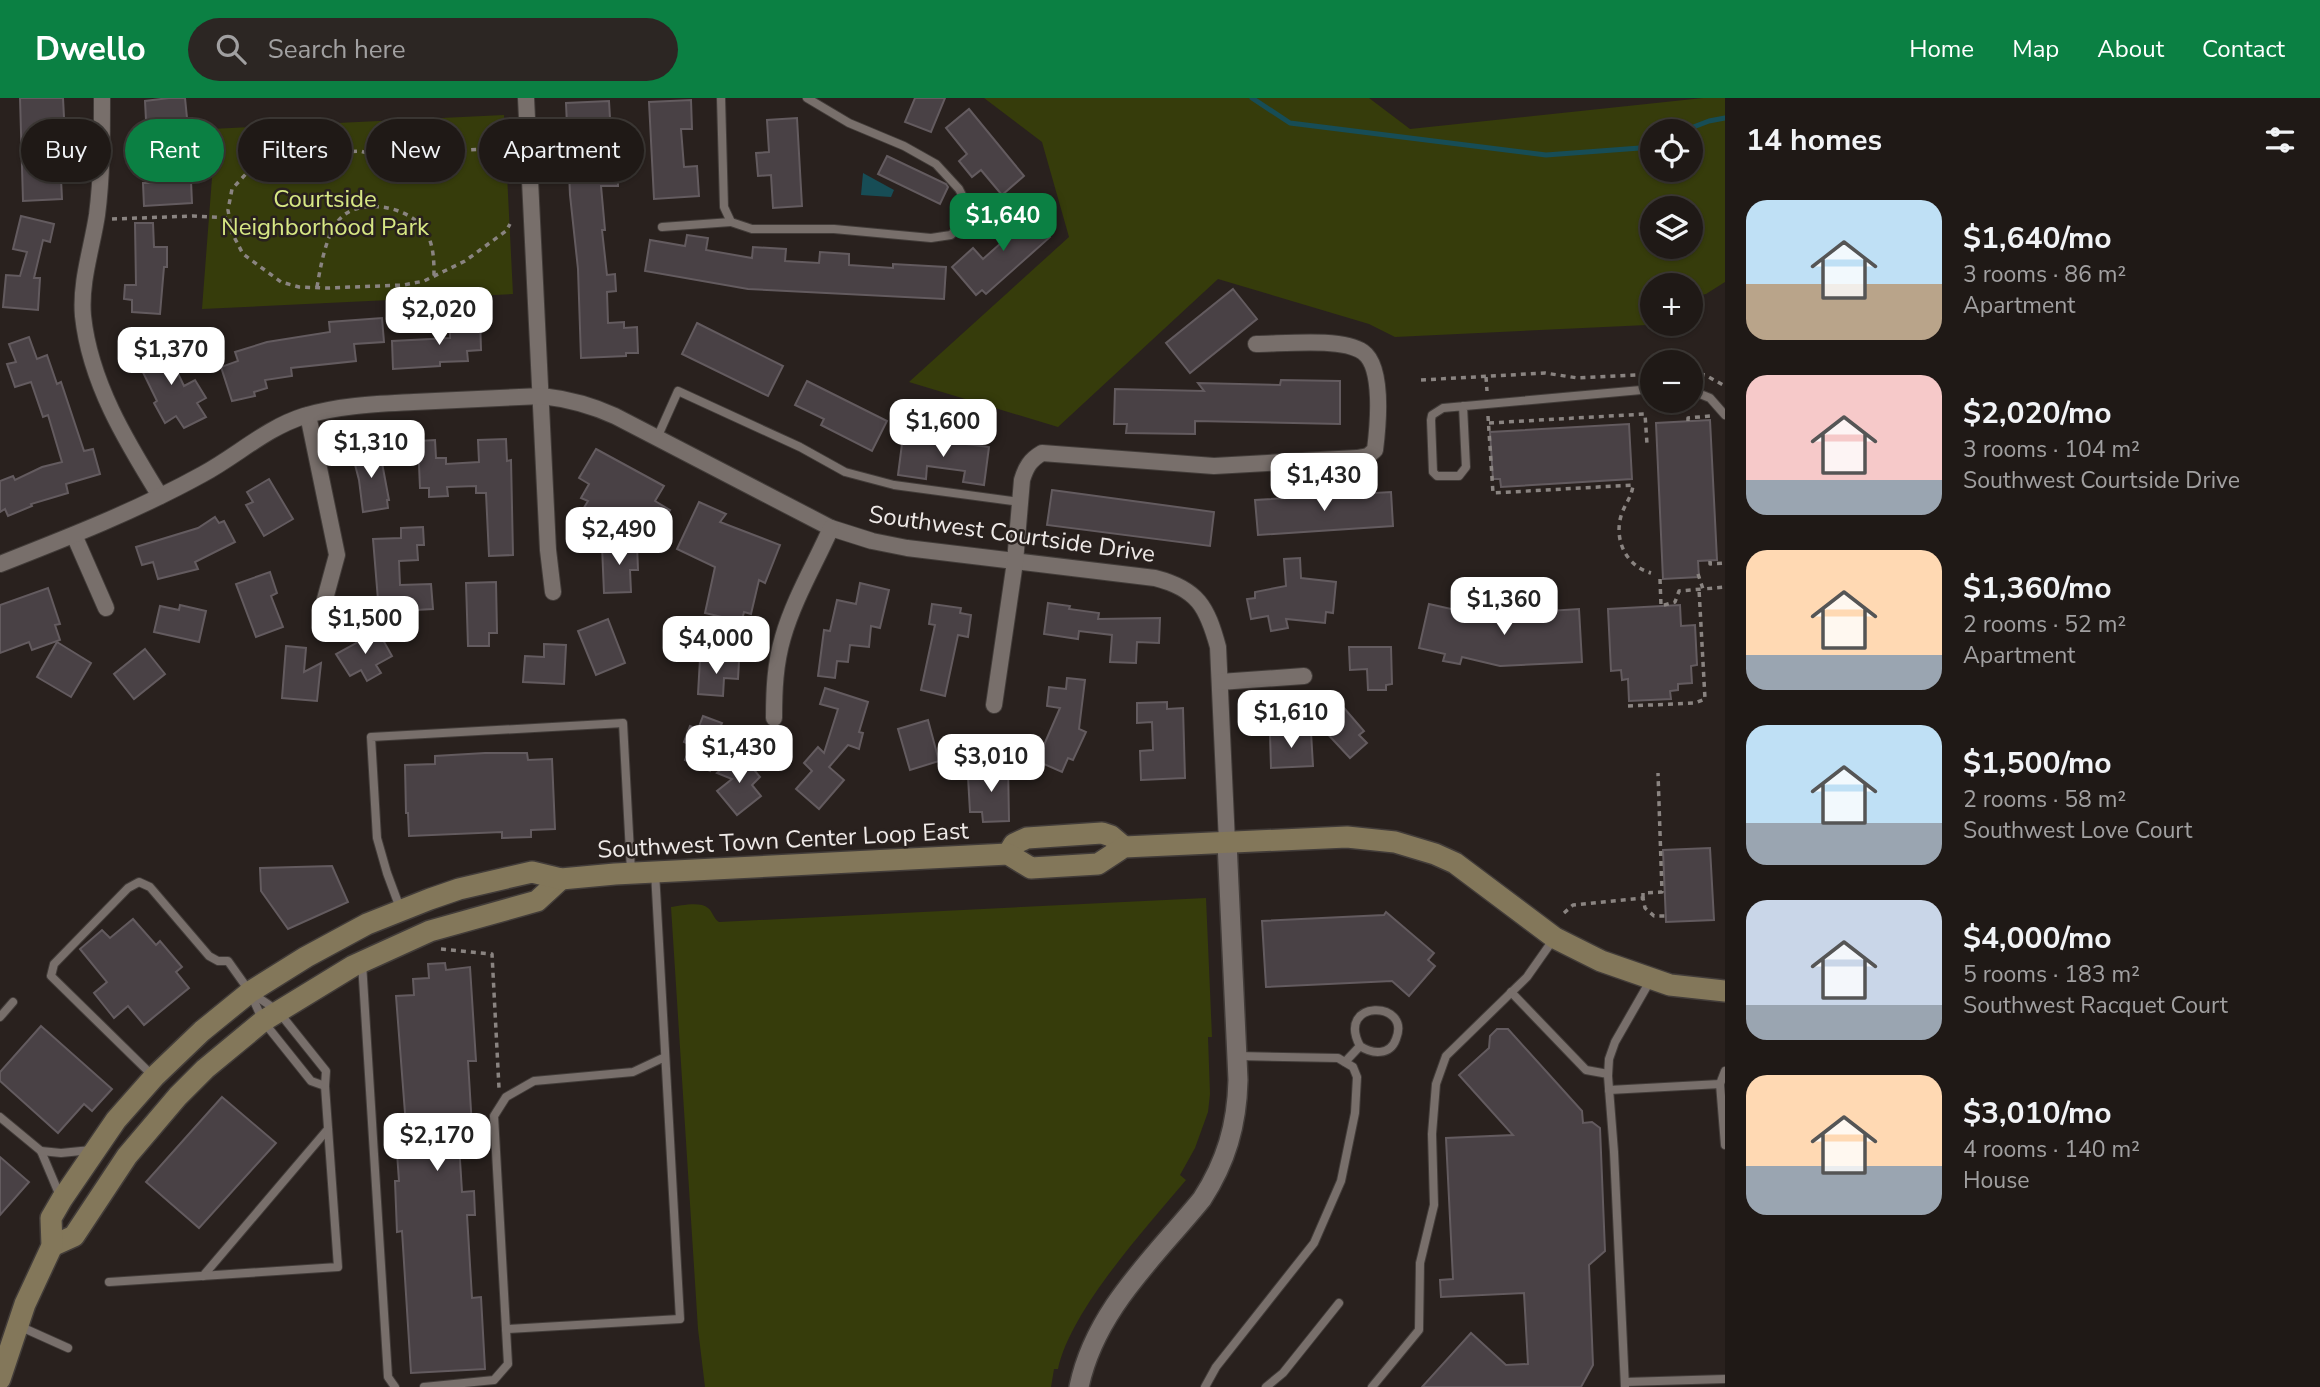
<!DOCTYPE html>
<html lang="en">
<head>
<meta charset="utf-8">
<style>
	:root { --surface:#1f1916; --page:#2c2623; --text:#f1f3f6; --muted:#a1a0a1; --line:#3c3835; --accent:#0b8043 }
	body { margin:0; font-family:"Nunito Sans",sans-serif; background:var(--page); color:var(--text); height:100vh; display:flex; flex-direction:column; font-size:26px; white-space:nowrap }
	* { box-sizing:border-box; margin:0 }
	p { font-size:23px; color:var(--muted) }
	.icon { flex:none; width:38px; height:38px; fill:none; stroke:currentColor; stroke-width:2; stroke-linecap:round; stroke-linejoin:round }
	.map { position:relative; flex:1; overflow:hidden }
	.details { display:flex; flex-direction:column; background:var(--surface); width:595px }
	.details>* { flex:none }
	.hud { position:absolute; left:21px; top:21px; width:665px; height:63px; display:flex; gap:14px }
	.tools { position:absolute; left:1640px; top:21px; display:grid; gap:14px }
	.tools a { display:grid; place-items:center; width:63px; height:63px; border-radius:50%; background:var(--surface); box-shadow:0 2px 5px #0004,0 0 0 2px var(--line); font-size:35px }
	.price { position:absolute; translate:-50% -60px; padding:0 16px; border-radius:14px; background:#fff; color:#222; font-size:23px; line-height:46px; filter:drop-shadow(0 2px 4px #0008) }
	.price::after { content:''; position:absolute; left:50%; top:42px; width:21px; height:16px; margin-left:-10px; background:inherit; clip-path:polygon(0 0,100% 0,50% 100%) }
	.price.on { background:var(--accent); color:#fff }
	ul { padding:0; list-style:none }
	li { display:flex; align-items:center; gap:21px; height:175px; padding:0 21px }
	li span { display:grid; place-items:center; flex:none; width:196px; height:140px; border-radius:21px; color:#555 }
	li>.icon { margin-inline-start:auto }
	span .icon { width:84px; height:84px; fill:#fffc; stroke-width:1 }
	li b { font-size:30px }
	h2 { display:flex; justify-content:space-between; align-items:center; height:84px; padding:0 21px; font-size:30px }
	.tag { padding:0 24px; border-radius:32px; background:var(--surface); box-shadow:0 2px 5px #0004,0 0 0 2px var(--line); font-size:24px; line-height:63px }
	.tag.on { background:var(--accent); color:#fff }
	header { display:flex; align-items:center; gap:42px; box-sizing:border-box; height:98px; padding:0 35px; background:var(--accent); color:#fff }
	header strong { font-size:33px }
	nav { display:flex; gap:38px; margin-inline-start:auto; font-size:24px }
	.search { width:490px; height:63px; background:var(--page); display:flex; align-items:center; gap:18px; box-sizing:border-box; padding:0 24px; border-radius:38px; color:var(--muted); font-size:26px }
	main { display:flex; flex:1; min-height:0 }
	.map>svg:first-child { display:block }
	.green { fill:#363c0b; fill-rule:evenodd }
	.water { fill:#174d56 }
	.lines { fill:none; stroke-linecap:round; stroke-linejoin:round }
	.stream { stroke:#174d56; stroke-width:5 }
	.building { fill:#494145; stroke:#635b5f; stroke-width:2 }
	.service-casing { stroke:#423c39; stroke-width:10 }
	.minor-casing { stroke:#423c39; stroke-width:18 }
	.tertiary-casing { stroke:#423c39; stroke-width:22 }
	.secondary-casing { stroke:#423c39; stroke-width:24 }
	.path { stroke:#8a8481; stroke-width:3.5; stroke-dasharray:5 5; stroke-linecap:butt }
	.service { stroke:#786f6b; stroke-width:8 }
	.minor { stroke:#786f6b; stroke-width:16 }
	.tertiary { stroke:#786f6b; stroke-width:19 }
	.secondary { stroke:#83775a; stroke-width:21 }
	.labels { text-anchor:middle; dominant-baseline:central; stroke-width:5; stroke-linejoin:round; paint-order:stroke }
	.park-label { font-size:24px; fill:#d7e784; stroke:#29211e }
	.street-label { font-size:24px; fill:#eee9e7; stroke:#29211e }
</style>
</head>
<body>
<header>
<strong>Dwello</strong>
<div class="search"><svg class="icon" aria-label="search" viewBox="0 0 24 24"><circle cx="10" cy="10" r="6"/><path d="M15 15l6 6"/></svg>Search here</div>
<nav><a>Home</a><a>Map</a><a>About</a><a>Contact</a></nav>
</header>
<main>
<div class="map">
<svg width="1725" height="1289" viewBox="0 0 1725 1289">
	<rect width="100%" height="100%" fill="#29211e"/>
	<g class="green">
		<path d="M984 0H1369L1410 31 1703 0H1725V184L1706 196 1691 199 1690 187H1652V220L1647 227 1395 239 1369 226 1218 181 1058 329 909 284 1069 139 1042 44ZM1690 33V72H1652V33ZM1690 110V149H1652V110Z"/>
		<polygon points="504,17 513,196 202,211 212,80 211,31"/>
		<path d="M1206 800 1212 939H1208L1210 996 1208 1014 1195 1050 1180 1077 1186 1082C1146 1130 1071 1211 1058 1271H1054L1051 1289H705L698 1231 671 809C680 808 700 803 708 810 713 814 713 820 719 824Z"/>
	</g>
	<polygon class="water" points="863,75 894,92 891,99 861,97"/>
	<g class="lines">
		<g class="stream">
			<polyline points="1252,0 1290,25 1546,57 1640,50 1652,46"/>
			<polyline points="1683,33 1709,23 1725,20"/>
		</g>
	</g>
	<g class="building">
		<polygon points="20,0 63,0 65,39 59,40 62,101 23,103"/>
		<polygon points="169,0 185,0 188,30 181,31 182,42 180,42 182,84 191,83 192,105 144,108 143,85 159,85 158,69 164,69 162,40 155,41 154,21 146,22 145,3"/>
		<polygon points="915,0 945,0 931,34 905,24"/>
		<polygon points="691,2 692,31 681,31 684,69 697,68 699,98 654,101 649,4"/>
		<polygon points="609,3 612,55 617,55 618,88 601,88 605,132 602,132 607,177 615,176 616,193 607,194 608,225 624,224 624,230 637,229 638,255 626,255 626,258 581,260 578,171 570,97 566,5"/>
		<polygon points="969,11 1024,78 1002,97 981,72 972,79 959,63 967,56 946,30"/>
		<polygon points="797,20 802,108 773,110 771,77 758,78 756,55 769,54 767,22"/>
		<polygon points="887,58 946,86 948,89 940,106 878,76"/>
		<polygon points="1022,107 1050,139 986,196 982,192 976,197 952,169 973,150 983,161 1010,137 1000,125"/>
		<polygon points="21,118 54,126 50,144 43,142 34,180 40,180 38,212 3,209 6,177 20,178 27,154 13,151"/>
		<polygon points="135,125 153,125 154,149 167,149 167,169 164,169 160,216 132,214 132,202 124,201 125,187 136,187"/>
		<polygon points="687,137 708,140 706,152 752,160 753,149 786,151 785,163 819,165 820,154 849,156 849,167 893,170 893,166 946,169 944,201 748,191 645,173 650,142 685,148"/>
		<polygon points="1233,191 1257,221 1190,275 1166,245"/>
		<polygon points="382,220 384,244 354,246 356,263 291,270 292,278 265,282 267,290 254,294 255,298 232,303 221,269 238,263 235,254 267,244 330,234 329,224"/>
		<polygon points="480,220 481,252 467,253 468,263 440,264 440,268 393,271 392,243 450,240 450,233 455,232 454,221"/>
		<polygon points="697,225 783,268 768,298 682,256"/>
		<polygon points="29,239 37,261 47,257 57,286 61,284 84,353 93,351 100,376 66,386 68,395 31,406 32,408 8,418 5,411 0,414 0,383 13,378 15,382 42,369 62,364 48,317 43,319 31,284 15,289 7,266 16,264 9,246"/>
		<polygon points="163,244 184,288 195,282 206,300 197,305 206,319 184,330 176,318 165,325 154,305 157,303 135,258"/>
		<polygon points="1281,282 1340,283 1340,326 1195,323 1195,336 1126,335 1127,326 1114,326 1115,291 1204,293 1198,285 1280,287"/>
		<polygon points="807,283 887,323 872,353 821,327 824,321 795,307"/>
		<polygon points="1710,322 1717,462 1698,463 1699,479 1663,481 1656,325"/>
		<polygon points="1629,326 1632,381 1501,389 1500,381 1493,381 1490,334"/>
		<polygon points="903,338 989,349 984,387 963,384 965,373 927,368 926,381 898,377"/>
		<polygon points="506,341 507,363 511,362 513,457 489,458 486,395 476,395 476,388 447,389 448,398 429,399 429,390 420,390 418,343 435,342 436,360 446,360 446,366 479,364 478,342"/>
		<polygon points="379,349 389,402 387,402 388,410 363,414 359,382 352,355"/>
		<polygon points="596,351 664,388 655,403 670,412 654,437 636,426 637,443 582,413 588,403 581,400 589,386 579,380"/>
		<polygon points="269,381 293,421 264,438 246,407 253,404 247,394"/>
		<polygon points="1052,392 1214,414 1210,448 1047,427"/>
		<polygon points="1391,394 1393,428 1258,437 1255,402"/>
		<polygon points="699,404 726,416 720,424 780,447 765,485 759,482 751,516 744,514 739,534 720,529 722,519 705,515 715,469 677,451"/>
		<polygon points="215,419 219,425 224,423 235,444 195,464 198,471 158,481 153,464 142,467 136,449 198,430"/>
		<polygon points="423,429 424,447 417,447 418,462 399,463 400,487 431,486 433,511 379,514 373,441 401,440 401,430"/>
		<polygon points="637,446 638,472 630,472 631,494 604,495 602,448"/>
		<polygon points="1300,460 1301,480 1336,484 1333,515 1326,514 1325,525 1286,521 1288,530 1271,533 1268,518 1251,521 1247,501 1255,500 1255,494 1286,488 1284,461"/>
		<polygon points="270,474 277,495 271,498 283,529 256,539 236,486"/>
		<polygon points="496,484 497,535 489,535 489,548 468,548 466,485"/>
		<polygon points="860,485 889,492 880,530 871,528 869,549 850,547 848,564 837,563 835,580 818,578 824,532 830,533 837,502 856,506"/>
		<polygon points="48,490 60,526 55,527 60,542 32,552 29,544 0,555 0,507"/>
		<polygon points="1048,505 1070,508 1069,511 1099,515 1098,521 1160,520 1159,545 1137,544 1136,565 1110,564 1112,537 1079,533 1078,541 1044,536"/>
		<polygon points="932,506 961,510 960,515 971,517 968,539 958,537 945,598 921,592 935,527 929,526"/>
		<polygon points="1429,506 1500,522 1499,516 1579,511 1582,564 1500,568 1462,559 1460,566 1443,563 1445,556 1419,550"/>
		<polygon points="180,507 206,513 199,544 154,534 160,508 179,512"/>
		<polygon points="1680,507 1681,528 1695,527 1697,567 1691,568 1692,585 1678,586 1678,592 1670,593 1671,601 1629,603 1628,581 1622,582 1621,572 1611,573 1608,511"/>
		<polygon points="608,521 625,565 596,577 578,533"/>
		<polygon points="378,533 392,558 376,567 381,575 367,583 361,572 350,578 336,556"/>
		<polygon points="57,544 91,565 71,599 37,579"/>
		<polygon points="544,546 566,547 564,586 523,584 525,558 544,559"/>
		<polygon points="286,548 306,550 304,574 321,565 317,603 282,600"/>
		<polygon points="1349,549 1391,549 1392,586 1386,587 1386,592 1368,592 1367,571 1350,572"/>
		<polygon points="145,551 165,576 134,601 114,576"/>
		<polygon points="700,561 739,563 738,581 724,580 723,598 698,596"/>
		<polygon points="1067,580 1085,582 1079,631 1086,634 1073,662 1068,660 1062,674 1037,663 1060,610 1047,608 1049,589 1066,591"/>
		<polygon points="825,590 868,604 859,634 863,635 859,651 848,647 829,669 844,682 819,711 796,691 812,673 804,665 818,649 824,655 838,611 820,606"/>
		<polygon points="1167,604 1167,611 1183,610 1185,680 1141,682 1140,653 1153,652 1152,624 1137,625 1137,605"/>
		<polygon points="1344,610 1364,633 1359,637 1367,645 1350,660 1322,630"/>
		<polygon points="703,618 722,625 716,639 723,642 710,673 685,662 691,647 684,644 690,628 698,631"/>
		<polygon points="928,622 939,663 910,672 898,631"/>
		<polygon points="1311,634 1313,668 1271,670 1270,636"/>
		<polygon points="485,655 527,655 528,662 552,661 555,731 531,732 531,739 502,740 502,734 409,738 408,715 406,715 405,667 435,666 435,658"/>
		<polygon points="741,656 760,679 752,687 761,698 737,717 717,693 732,681 717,675"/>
		<polygon points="1008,665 1009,723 983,724 982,714 970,714 968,679 988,678 987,666"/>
		<polygon points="1710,750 1714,822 1666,824 1663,752"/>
		<polygon points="332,768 348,804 288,831 261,793 260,770"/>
		<polygon points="1386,814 1434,855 1428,862 1435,868 1409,898 1392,883 1266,889 1262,823 1384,817"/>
		<polygon points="133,821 156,847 160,843 182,869 176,874 189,890 144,927 128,908 114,920 94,895 107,884 80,851 102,832 110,840"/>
		<polygon points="445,865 446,872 470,869 476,963 468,963 472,1029 458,1030 462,1094 474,1093 475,1117 467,1117 472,1200 481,1199 485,1271 411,1275 402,1133 397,1134 395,1083 399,1083 397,1055 391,1056 389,1029 406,1028 396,898 414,897 413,881 429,880 428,866"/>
		<polygon points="41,928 112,991 92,1013 84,1006 58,1035 0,983 0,974"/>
		<polygon points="1497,931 1508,931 1582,1013 1583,1025 1592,1024 1600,1030 1605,1153 1589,1167 1593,1267 1581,1289 1422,1289 1471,1235 1506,1267 1528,1266 1524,1195 1441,1199 1440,1182 1453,1181 1446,1040 1513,1037 1459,977 1489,950 1490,938"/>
		<polygon points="222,999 276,1045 199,1130 146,1084"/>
		<polygon points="0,1059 29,1084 0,1117"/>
	</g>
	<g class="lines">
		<defs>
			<g id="service">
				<polyline points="721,0 724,109 731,124 752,131 834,131 931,140 951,137 965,122 966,105 959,91 936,66 904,48 849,25 807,0"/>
				<polyline points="662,129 731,124"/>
				<polyline points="1690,292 1710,300 1725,317"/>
				<polyline points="1463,308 1466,369 1459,378 1437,378 1433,374 1431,322 1432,317 1443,310 1652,291"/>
				<polyline points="657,340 678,293 800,349 845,374 894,387 1020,404"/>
				<polyline points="655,774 680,1221 506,1231 494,1018 506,999 534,983 633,974 665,959"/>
				<polyline points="400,810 387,775 377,740 371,639 623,625 631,773"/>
				<polyline points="362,865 388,1279 395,1289"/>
				<polyline points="1511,894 1586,972 1608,976"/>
				<polyline points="0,919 13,904"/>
				<path d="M1345 964 1360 948C1372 956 1390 958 1396 941 1412 902 1335 901 1360 948"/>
				<polyline points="154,979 51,878 54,866 128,790 139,784 150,789 209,858 218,863 228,863 250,894 263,923 311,983 325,988"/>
				<polyline points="1720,986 1725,973"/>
				<polyline points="1609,992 1720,986 1725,1047"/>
				<polyline points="0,1019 41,1053 60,1098"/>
				<polyline points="41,1053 61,1055 91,1052"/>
				<polyline points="203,1178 328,1031"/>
				<polyline points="109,1184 338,1169 325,988 326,973 278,913 253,896"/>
				<polyline points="19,1228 68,1250"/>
				<polyline points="1625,1284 1725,1281"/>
				<polyline points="424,1289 494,1282 508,1266 506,1231"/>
				<polyline points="1205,1289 1216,1269 1314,1145 1341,1083 1355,1015 1357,979 1353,969 1338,960 1237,958"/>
				<polyline points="1266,1289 1283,1275 1339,1205"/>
				<polyline points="1372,1289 1419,1232 1420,1165 1434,1107 1432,1036 1436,986 1446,958 1527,879 1553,842"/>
				<polyline points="1625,1289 1614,1054 1608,978 1609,961 1615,944 1650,883"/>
			</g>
			<g id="minor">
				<path d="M102 0C102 40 102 78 97 117 92 150 80 184 83 218 90 284 126 343 160 398"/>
				<polyline points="526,0 548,452 553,494"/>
				<polyline points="308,317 337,457 325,501"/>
				<polyline points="74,437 106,510"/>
				<path d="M0 466C69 439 138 412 203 376 238 357 266 330 304 318 340 307 378 306 414 304 457 302 499 300 542 298 568 301 591 307 615 318L831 430 872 443 907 450 1155 480C1198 491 1207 509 1218 549L1227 744"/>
				<polyline points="1220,584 1304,578"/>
				<path d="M994 607 1015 464 1022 382C1026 369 1030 362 1042 355L1214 368 1357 360 1368 358 1375 352C1378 328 1384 269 1363 254 1342 239 1282 246 1256 246"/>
				<path d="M774 620C774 593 775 566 783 539 794 501 815 466 831 430"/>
			</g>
			<path id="tertiary" d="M1079 1289C1095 1212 1154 1160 1202 1101 1226 1064 1237 1027 1238 982L1227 744"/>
			<g id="secondary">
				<polyline points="1008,756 1014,746 1027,740 1102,735 1111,738 1124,749"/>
				<polyline points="52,1148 74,1138 127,1058 178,998 205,971 263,923 353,868 430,833 537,803 561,781"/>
				<polyline points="0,1281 25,1206 52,1148 51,1120 62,1101 116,1022 154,979 202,933 250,894 306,859 367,826 430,801 459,791 532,774 561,781 615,776 1008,756 1031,770 1098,766 1124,749 1347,739 1395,744 1435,756 1455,765 1555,840 1601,863 1670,887 1725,893"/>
			</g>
		</defs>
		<use href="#service" class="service-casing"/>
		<use href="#minor" class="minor-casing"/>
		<use href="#tertiary" class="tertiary-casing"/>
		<use href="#secondary" class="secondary-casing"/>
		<g class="path">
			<path d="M506 54C476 48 444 53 416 65 409 68 403 72 395 74L386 71 371 56 360 53 327 55 302 52 267 57 257 64 232 91 228 112 232 135 243 156 281 184 299 189 327 190 404 187 424 183 465 163 506 133 510 126"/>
			<polyline points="112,121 193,118 228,120"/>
			<path d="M317 189C320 171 326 137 338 123 357 98 408 108 424 131 434 145 434 163 434 178"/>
			<polyline points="1690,274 1705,277 1725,288"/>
			<polyline points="1486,279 1487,293"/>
			<polyline points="1421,282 1545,275 1578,280 1652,276"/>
			<path d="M1488 318 1493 395 1633 387C1632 399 1624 407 1621 418 1614 442 1626 468 1651 475"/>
			<polyline points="1688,323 1688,320 1710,318"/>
			<polyline points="1489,325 1645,316 1647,346"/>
			<polyline points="1710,463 1710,466 1725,465"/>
			<polyline points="1698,476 1703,491 1725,489"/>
			<polyline points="1660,481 1661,508 1675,504 1679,493 1703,491"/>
			<polyline points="1628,608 1695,605 1705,601 1699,491"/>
			<polyline points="1643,800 1643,795 1662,794 1658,675"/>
			<polyline points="1564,815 1573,807 1643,800 1645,810 1654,818 1666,818"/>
			<polyline points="441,851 492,856 499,990"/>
		</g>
		<use href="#service" class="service"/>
		<use href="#minor" class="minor"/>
		<use href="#tertiary" class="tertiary"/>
		<use href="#secondary" class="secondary"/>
	</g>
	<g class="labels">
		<g class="park-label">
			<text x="325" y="101">Courtside<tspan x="325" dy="28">Neighborhood Park</tspan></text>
		</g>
		<g class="street-label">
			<text transform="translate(1012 436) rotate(8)">Southwest Courtside Drive</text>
			<text transform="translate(783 742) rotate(-3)">Southwest Town Center Loop East</text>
		</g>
	</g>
</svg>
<div class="tools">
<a><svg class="icon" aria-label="locate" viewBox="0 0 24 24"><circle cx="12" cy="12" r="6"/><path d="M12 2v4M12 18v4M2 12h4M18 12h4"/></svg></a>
<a><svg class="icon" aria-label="layers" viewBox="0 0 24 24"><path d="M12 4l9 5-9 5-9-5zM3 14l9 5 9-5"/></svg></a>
<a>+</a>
<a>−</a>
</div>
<b class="price on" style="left:1003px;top:155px">$1,640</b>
<b class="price" style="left:439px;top:249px">$2,020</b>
<b class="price" style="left:171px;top:289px">$1,370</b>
<b class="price" style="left:943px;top:361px">$1,600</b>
<b class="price" style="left:371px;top:382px">$1,310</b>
<b class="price" style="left:1324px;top:415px">$1,430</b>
<b class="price" style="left:619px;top:469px">$2,490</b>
<b class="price" style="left:1504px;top:539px">$1,360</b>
<b class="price" style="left:365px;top:558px">$1,500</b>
<b class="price" style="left:716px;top:578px">$4,000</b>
<b class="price" style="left:1291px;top:652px">$1,610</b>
<b class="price" style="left:739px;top:687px">$1,430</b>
<b class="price" style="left:991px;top:696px">$3,010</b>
<b class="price" style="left:437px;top:1075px">$2,170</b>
<div class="hud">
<a class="tag">Buy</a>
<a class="tag on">Rent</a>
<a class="tag">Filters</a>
<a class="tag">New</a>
<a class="tag">Apartment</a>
</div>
</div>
<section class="details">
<h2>14 homes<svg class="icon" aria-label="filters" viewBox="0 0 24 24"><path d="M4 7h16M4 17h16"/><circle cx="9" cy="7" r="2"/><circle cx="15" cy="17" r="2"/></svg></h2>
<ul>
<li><span style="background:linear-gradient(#bfe0f5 60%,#b9a48a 0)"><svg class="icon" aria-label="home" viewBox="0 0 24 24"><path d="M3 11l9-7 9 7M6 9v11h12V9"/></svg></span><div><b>$1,640/mo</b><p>3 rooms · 86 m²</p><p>Apartment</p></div></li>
<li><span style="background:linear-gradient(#f6c9c9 75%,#9aa5b1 0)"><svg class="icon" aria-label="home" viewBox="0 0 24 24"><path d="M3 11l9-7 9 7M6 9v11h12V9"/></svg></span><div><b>$2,020/mo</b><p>3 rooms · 104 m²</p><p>Southwest Courtside Drive</p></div></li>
<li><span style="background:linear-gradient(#ffd9b3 75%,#9aa5b1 0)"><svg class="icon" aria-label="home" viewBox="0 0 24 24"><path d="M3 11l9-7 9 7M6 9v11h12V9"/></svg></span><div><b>$1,360/mo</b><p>2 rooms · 52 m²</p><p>Apartment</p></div></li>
<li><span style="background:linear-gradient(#bfe0f5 70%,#9aa5b1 0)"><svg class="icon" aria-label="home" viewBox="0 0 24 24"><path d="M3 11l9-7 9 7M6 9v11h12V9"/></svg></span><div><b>$1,500/mo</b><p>2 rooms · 58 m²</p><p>Southwest Love Court</p></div></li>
<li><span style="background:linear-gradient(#c9d6e8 75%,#9aa5b1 0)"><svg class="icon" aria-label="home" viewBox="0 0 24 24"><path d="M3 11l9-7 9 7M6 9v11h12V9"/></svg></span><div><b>$4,000/mo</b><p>5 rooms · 183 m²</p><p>Southwest Racquet Court</p></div></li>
<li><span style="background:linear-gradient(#ffd9b3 65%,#9aa5b1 0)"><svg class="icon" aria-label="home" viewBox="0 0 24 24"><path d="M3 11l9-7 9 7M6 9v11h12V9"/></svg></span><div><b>$3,010/mo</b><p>4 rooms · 140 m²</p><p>House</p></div></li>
</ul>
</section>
</main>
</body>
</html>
